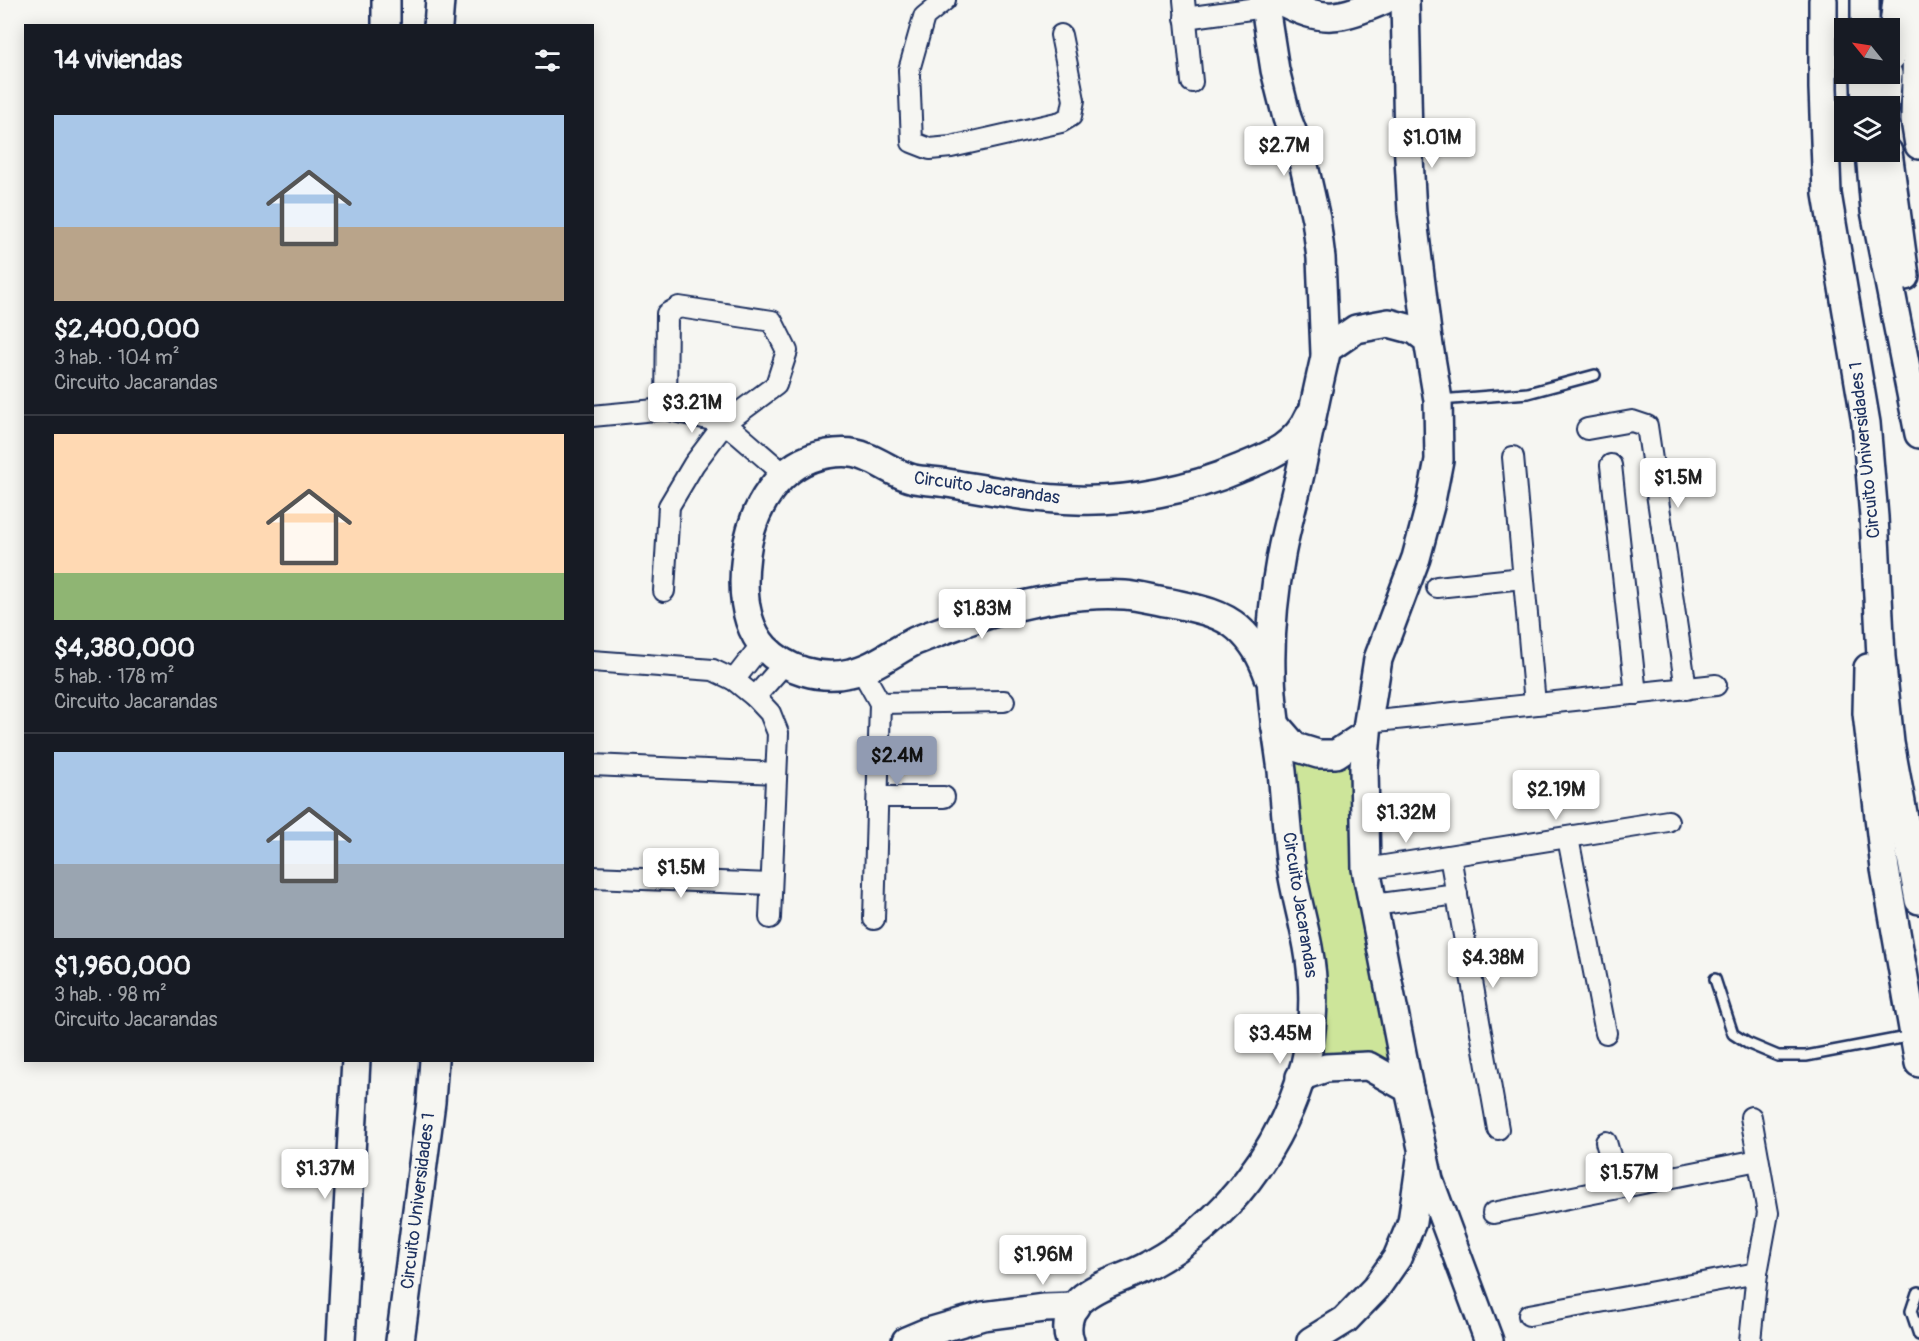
<!DOCTYPE html>
<html lang="es">
<head>
<meta charset="utf-8">
<style>
	:root { --surface:#171b24; --page:#242831; --text:#f1f3f6; --muted:#9ea1a6; --line:#363941; --accent:#919bb2 }
	body { margin:0; font-family:Pangolin,sans-serif; background:var(--page); color:var(--text); height:100vh; display:flex; flex-direction:column; font-size:22px; white-space:nowrap }
	* { box-sizing:border-box; margin:0 }
	p { font-size:20px; color:var(--muted) }
	.icon { flex:none; width:33px; height:33px; fill:none; stroke:currentColor; stroke-width:2; stroke-linecap:round; stroke-linejoin:round }
	.map { position:relative; flex:1; overflow:hidden }
	.side { position:absolute; left:24px; top:24px; width:570px; height:1038px; display:flex; flex-direction:column; background:var(--surface); border-radius:0px; box-shadow:0 3px 15px #0003 }
	.side>* { flex:none }
	.needle { width:39px; rotate:300deg }
	.buttons { position:absolute; left:1834px; top:18px; display:grid; gap:12px }
	.buttons a { display:grid; place-items:center; width:66px; height:66px; border-radius:0px; background:var(--surface); box-shadow:0 3px 15px #0003; font-size:30px }
	.price { position:absolute; translate:-50% -51px; padding:0 14px; border-radius:6px; background:#fff; color:#222; font-size:20px; line-height:39px; filter:drop-shadow(0 2px 3px #0008) }
	.price::after { content:''; position:absolute; left:50%; top:36px; width:18px; height:14px; margin-left:-9px; background:inherit; clip-path:polygon(0 0,100% 0,50% 100%) }
	.price.current { background:var(--accent); color:#111 }
	ul { padding:0; list-style:none }
	li { display:grid; align-content:center; gap:12px; height:318px; padding:0 30px }
	li+li { border-top:2px solid var(--line) }
	li span { display:grid; place-items:center; height:186px; border-radius:0px; color:#555 }
	li>.icon { margin-inline-start:auto }
	span .icon { width:108px; height:108px; fill:#fffc; stroke-width:1 }
	li b { font-size:26px }
	h2 { display:flex; justify-content:space-between; align-items:center; height:72px; padding:0 30px; font-size:26px }
	.map>svg:first-child { display:block }
	.green { fill:#cde59a; stroke:#748a7c; stroke-width:1.5 }
	.lines { fill:none; stroke-linecap:round; stroke-linejoin:round }
	.lane-casing { stroke:#1b2f5e; stroke-width:14 }
	.street-casing { stroke:#1b2f5e; stroke-width:24 }
	.secondary-casing { stroke:#1b2f5e; stroke-width:32 }
	.lane { stroke:#f6f6f2; stroke-width:9 }
	.street { stroke:#f6f6f2; stroke-width:20 }
	.secondary { stroke:#f6f6f2; stroke-width:27 }
	.labels { text-anchor:middle; dominant-baseline:central; stroke-width:6; stroke-linejoin:round; paint-order:stroke }
	.street-label { font-size:18px; fill:#1b2f5e; stroke:#f6f6f2 }
</style>
</head>
<body>
<div class="map">
<svg width="1919" height="1341" viewBox="0 0 1919 1341">
	<rect width="100%" height="100%" fill="#f6f6f2"/>
	<filter id="ink" filterUnits="userSpaceOnUse"><feTurbulence type="fractalNoise" baseFrequency=".0167" numOctaves="2"/><feDisplacementMap in="SourceGraphic" scale="12" xChannelSelector="R" yChannelSelector="G"/><feConvolveMatrix kernelMatrix="1 2 1 2 8 2 1 2 1" color-interpolation-filters="sRGB"/></filter>
	<g filter="url(#ink)">
		<polygon class="green" points="1275,724 1295,747 1366,734 1364,768 1409,1089 1361,1067 1300,1077 1310,1030"/>
		<g class="lines">
			<defs>
				<g id="lane">
					<polyline points="1440,400 1528,393 1595,375"/>
					<polyline points="1715,979 1733,1034 1747,1043 1778,1056 1806,1056 1912,1036"/>
					<polyline points="1919,1292 1917,1293 1911,1311 1919,1335"/>
				</g>
				<g id="street">
					<polyline points="945,0 924,17 909,70 912,142 930,149 951,147 1061,122 1071,116 1074,100 1061,35"/>
					<polyline points="1184,0 1192,82"/>
					<polyline points="1185,18 1265,7"/>
					<polyline points="592,416 666,409 725,423 784,474"/>
					<polyline points="1587,429 1632,421 1647,426 1686,689"/>
					<polyline points="1513,457 1535,704"/>
					<polyline points="1611,465 1636,694"/>
					<polyline points="1437,587 1523,578"/>
					<polyline points="664,591 669,506 694,464 725,423 776,385 787,351 772,321 679,307 667,314 666,409"/>
					<polyline points="592,661 713,670 734,680 755,697 770,713 778,733 770,918"/>
					<polyline points="861,669 880,703 874,919"/>
					<polyline points="734,680 762,644"/>
					<polyline points="755,697 785,663"/>
					<polyline points="880,703 1004,701"/>
					<polyline points="1368,722 1716,685"/>
					<polyline points="592,765 776,773"/>
					<polyline points="878,797 944,797"/>
					<polyline points="1568,838 1606,1033"/>
					<polyline points="1450,856 1498,1129"/>
					<polyline points="1366,869 1668,821"/>
					<polyline points="592,877 771,884"/>
					<polyline points="1373,905 1457,894"/>
					<polyline points="1606,1142 1619,1187"/>
					<polyline points="1493,1213 1758,1160"/>
					<polyline points="1529,1315 1757,1273"/>
					<polyline points="1750,1341 1757,1273 1768,1213 1751,1117"/>
				</g>
				<g id="secondary">
					<polyline points="386,0 386,26"/>
					<polyline points="1264,0 1275,70 1287,118 1302,157 1316,219 1321,258 1325,354"/>
					<path d="M1279 0C1324 24 1339 19 1384 0"/>
					<polyline points="1405,0 1408,140 1412,212 1428,340"/>
					<polyline points="1823,0 1823,88 1827,194 1866,423 1874,517 1881,657 1890,743 1919,900"/>
					<polyline points="1918,0 1915,120 1919,145"/>
					<polyline points="438,26 440,0"/>
					<polyline points="1865,28 1865,0"/>
					<polyline points="1890,58 1897,0"/>
					<polyline points="1865,74 1866,106"/>
					<polyline points="1885,106 1888,74"/>
					<polyline points="1870,152 1875,211 1919,434"/>
					<polyline points="1888,152 1905,276"/>
					<polyline points="1868,668 1867,713 1885,869 1919,1063"/>
					<path d="M1269 677C1262 658 1254 642 1238 628 1220 612 1193 608 1171 603 1156 601 1140 596 1125 595 1065 592 1007 606 952 627 939 632 927 636 915 641 893 652 874 668 850 673 820 680 786 670 765 648 743 624 742 585 746 554 752 508 779 462 827 454 839 452 855 452 866 457 883 463 896 475 914 479 925 481 936 481 947 483 990 490 1033 499 1077 500 1127 502 1192 489 1238 469 1267 457 1296 447 1309 416"/>
					<polyline points="1275,724 1295,747 1318,754 1336,754 1366,734"/>
					<polyline points="1300,1077 1326,1068 1368,1066 1409,1089"/>
					<polyline points="341,1341 356,1060"/>
					<polyline points="400,1341 431,1102 434,1060"/>
					<polyline points="906,1341 925,1333 983,1316 1044,1308 1075,1307"/>
					<path d="M1070 1341C1065 1327 1069 1310 1080 1300 1099 1283 1127 1278 1149 1265 1227 1223 1282 1148 1305 1064 1314 1027 1315 985 1308 947 1303 920 1295 893 1291 866 1287 834 1285 803 1282 771 1278 738 1271 705 1271 672 1270 633 1274 593 1281 555 1286 528 1294 501 1300 474 1309 432 1317 390 1327 349L1356 329 1389 323 1415 330 1428 340 1438 400 1439 460 1430 506 1416 558 1378 659 1368 722 1364 768 1366 869 1409 1089 1429 1180 1489 1341"/>
					<polyline points="1311,1341 1345,1320 1376,1288 1397,1258 1412,1222 1421,1159"/>
				</g>
			</defs>
			<use href="#lane" class="lane-casing"/>
			<use href="#street" class="street-casing"/>
			<use href="#secondary" class="secondary-casing"/>
			<use href="#lane" class="lane"/>
			<use href="#street" class="street"/>
			<use href="#secondary" class="secondary"/>
		</g>
	</g>
	<g class="labels">
		<g class="street-label">
			<text transform="translate(1865 450) rotate(-96)">Circuito Universidades 1</text>
			<text transform="translate(987 488) rotate(8)">Circuito Jacarandas</text>
			<text transform="translate(1300 905) rotate(81)">Circuito Jacarandas</text>
			<text transform="translate(418 1201) rotate(-83)">Circuito Universidades 1</text>
		</g>
	</g>
</svg>
<div class="buttons">
<a><svg class="needle" viewBox="-14 -14 28 28"><path d="M0-13l5 13h-10z" fill="#e53935"/><path d="M0 13l5-13h-10z" fill="#9ea1a6"/></svg></a>
<a><svg class="icon" aria-label="layers" viewBox="0 0 24 24"><path d="M12 4l9 5-9 5-9-5zM3 14l9 5 9-5"/></svg></a>
</div>
<b class="price" style="left:1432px;top:169px">$1.01M</b>
<b class="price" style="left:1284px;top:177px">$2.7M</b>
<b class="price" style="left:692px;top:434px">$3.21M</b>
<b class="price" style="left:1678px;top:509px">$1.5M</b>
<b class="price" style="left:982px;top:640px">$1.83M</b>
<b class="price current" style="left:897px;top:787px">$2.4M</b>
<b class="price" style="left:1556px;top:821px">$2.19M</b>
<b class="price" style="left:1406px;top:844px">$1.32M</b>
<b class="price" style="left:681px;top:899px">$1.5M</b>
<b class="price" style="left:1493px;top:989px">$4.38M</b>
<b class="price" style="left:1280px;top:1065px">$3.45M</b>
<b class="price" style="left:325px;top:1200px">$1.37M</b>
<b class="price" style="left:1629px;top:1204px">$1.57M</b>
<b class="price" style="left:1043px;top:1286px">$1.96M</b>
<section class="side">
<h2>14 viviendas<svg class="icon" aria-label="filters" viewBox="0 0 24 24"><path d="M4 7h16M4 17h16"/><circle cx="9" cy="7" r="2"/><circle cx="15" cy="17" r="2"/></svg></h2>
<ul>
<li><span style="background:linear-gradient(#a9c7e8 60%,#b9a48a 0)"><svg class="icon" aria-label="home" viewBox="0 0 24 24"><path d="M3 11l9-7 9 7M6 9v11h12V9"/></svg></span><div><b>$2,400,000</b><p>3 hab. · 104 m²</p><p>Circuito Jacarandas</p></div></li>
<li><span style="background:linear-gradient(#ffd9b3 75%,#8fb573 0)"><svg class="icon" aria-label="home" viewBox="0 0 24 24"><path d="M3 11l9-7 9 7M6 9v11h12V9"/></svg></span><div><b>$4,380,000</b><p>5 hab. · 178 m²</p><p>Circuito Jacarandas</p></div></li>
<li><span style="background:linear-gradient(#a9c7e8 60%,#9aa5b1 0)"><svg class="icon" aria-label="home" viewBox="0 0 24 24"><path d="M3 11l9-7 9 7M6 9v11h12V9"/></svg></span><div><b>$1,960,000</b><p>3 hab. · 98 m²</p><p>Circuito Jacarandas</p></div></li>
</ul>
</section>
</div>
</body>
</html>
